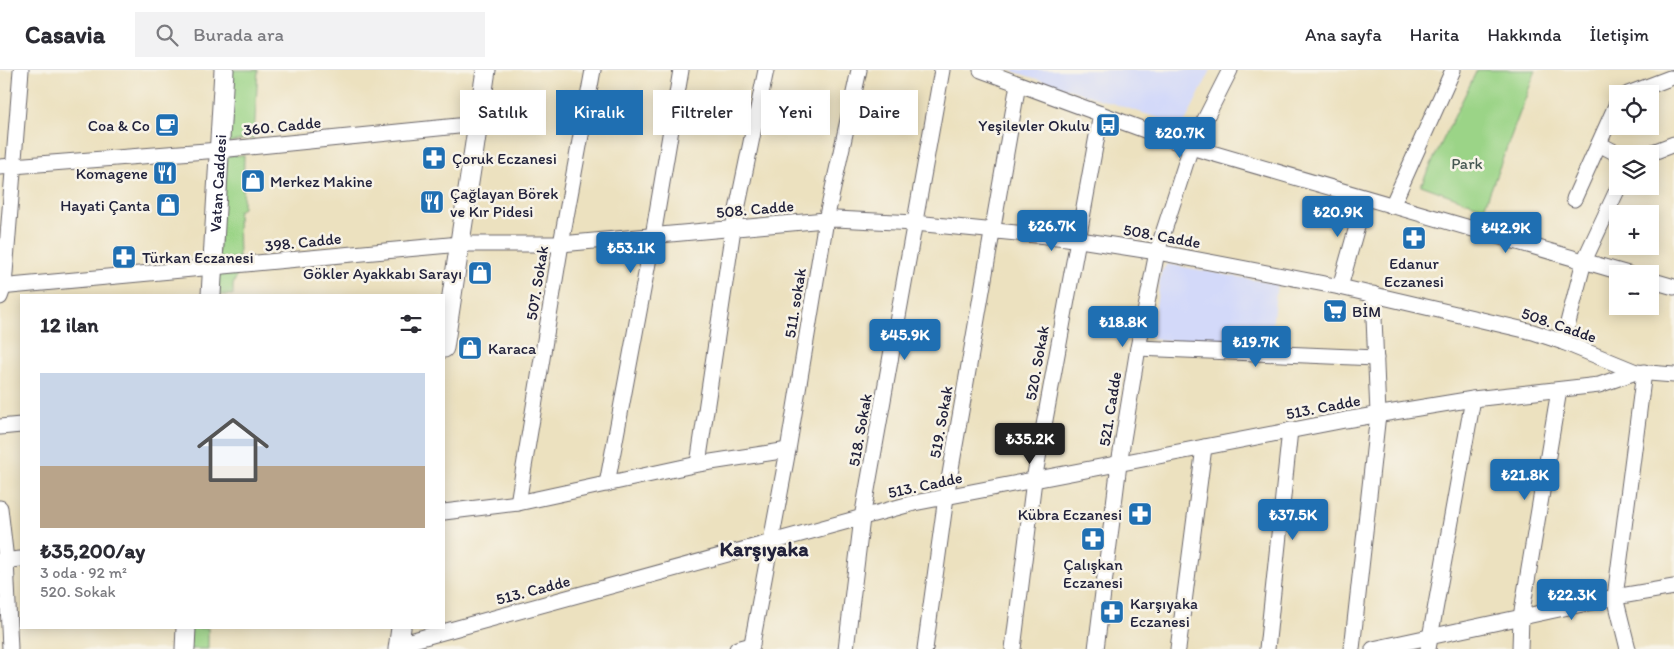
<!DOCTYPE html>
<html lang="tr">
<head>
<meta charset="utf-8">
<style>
	:root { --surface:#fff; --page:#f2f2f3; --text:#2b2b33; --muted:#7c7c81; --line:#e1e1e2; --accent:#1f6fb2 }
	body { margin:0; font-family:Itim,sans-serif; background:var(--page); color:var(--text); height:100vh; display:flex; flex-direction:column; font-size:19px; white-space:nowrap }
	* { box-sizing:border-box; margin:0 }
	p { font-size:16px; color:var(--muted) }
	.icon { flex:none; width:28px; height:28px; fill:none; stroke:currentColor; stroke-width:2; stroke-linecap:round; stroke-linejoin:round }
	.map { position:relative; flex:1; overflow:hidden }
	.panel { position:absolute; left:20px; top:224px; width:425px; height:335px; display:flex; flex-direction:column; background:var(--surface); border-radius:0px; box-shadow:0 2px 12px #0003 }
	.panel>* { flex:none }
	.hud { position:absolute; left:460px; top:20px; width:475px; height:45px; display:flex; gap:10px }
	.controls { position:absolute; left:1609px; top:15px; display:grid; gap:10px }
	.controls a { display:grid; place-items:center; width:50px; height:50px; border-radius:0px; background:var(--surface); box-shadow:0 2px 12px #0003; font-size:25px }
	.price { position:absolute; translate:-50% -42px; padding:0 11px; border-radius:5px; background:var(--accent); color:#fff; font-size:16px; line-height:32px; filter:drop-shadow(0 1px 2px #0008) }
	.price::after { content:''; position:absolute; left:50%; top:30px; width:15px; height:11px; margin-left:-8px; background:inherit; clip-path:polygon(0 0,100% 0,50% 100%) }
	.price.selected { background:#222; color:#fff }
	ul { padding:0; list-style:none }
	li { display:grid; align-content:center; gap:10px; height:265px; padding:0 20px }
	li+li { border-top:1px solid var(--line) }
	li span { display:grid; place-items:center; height:155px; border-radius:0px; color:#555 }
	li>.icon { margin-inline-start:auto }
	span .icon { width:90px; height:90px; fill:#fffc; stroke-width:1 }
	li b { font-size:21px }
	h2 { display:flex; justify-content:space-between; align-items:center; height:60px; padding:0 20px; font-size:21px }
	.chip { padding:0 18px; border-radius:0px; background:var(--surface); box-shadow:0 2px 12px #0003; font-size:18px; line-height:45px }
	.chip.selected { background:var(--accent); color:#fff }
	header { display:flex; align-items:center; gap:30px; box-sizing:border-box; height:70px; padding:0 25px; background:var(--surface); border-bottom:1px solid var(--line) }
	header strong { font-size:24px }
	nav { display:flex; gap:28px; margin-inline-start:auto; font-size:18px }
	.search { width:350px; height:45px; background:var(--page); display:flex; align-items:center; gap:12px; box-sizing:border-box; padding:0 18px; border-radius:0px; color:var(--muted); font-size:19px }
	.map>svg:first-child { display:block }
	.built { fill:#d3d9f9 }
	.green { fill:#9bd487; stroke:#5e7b61 }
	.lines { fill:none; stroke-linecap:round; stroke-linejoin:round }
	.minor-casing { stroke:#696569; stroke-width:17 }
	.major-casing { stroke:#696569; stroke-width:21 }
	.minor { stroke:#fff; stroke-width:15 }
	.major { stroke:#fff; stroke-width:19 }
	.labels { text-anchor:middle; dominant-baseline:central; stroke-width:5; stroke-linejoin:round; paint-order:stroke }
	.poi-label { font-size:16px; fill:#22223b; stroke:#f7f3e8; text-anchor:start }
	.street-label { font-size:16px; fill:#22223b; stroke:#f7f3e8 }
	.park-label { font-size:16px; fill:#465752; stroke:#f7f3e8 }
	.district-label { font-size:21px; font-weight:bold; fill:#22223b; stroke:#f7f3e8 }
</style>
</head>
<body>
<header>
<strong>Casavia</strong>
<div class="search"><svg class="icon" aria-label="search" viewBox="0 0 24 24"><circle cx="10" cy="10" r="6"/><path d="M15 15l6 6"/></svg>Burada ara</div>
<nav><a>Ana sayfa</a><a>Harita</a><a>Hakkında</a><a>İletişim</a></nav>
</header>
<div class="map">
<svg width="1674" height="579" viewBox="0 0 1674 579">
	<rect width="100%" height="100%" fill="#f7f3e8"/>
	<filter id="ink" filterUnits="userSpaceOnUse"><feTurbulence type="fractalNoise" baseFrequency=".02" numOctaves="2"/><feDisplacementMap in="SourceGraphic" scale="10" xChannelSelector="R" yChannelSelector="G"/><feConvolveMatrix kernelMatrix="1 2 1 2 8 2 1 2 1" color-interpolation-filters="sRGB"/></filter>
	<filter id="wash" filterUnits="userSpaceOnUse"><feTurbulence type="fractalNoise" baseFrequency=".0096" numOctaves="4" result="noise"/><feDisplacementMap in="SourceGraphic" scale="20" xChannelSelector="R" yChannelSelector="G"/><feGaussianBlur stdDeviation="1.12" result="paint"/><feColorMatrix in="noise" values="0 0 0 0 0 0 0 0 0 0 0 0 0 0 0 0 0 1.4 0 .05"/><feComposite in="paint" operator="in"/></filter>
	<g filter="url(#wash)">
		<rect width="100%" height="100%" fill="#ece1bf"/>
		<g class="built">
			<polygon points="1009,0 1211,0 1183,56"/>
			<polygon points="1167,194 1277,214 1270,276 1151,269 1161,202"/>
		</g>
		<g class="green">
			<polygon points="231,0 258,0 254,68 225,73"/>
			<polygon points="1477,0 1536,0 1484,138 1421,115"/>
			<polygon points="244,85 243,138 238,141 239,188 218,189 225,86"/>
			<polygon points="238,202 233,215 233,225 217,225 218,204"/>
			<polygon points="190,558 208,558 208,579 189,579"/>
		</g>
	</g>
	<g filter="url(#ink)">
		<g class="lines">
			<defs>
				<g id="minor">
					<polyline points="981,0 1191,77 1628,204"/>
					<polyline points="1628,24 1670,8"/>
					<polyline points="1599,74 1618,84"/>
					<polyline points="1648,84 1674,74"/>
					<polyline points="0,97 219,80 478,54"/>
					<polyline points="1574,129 1618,31"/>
					<polyline points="1392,136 1453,0"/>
					<polyline points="1650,210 1674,217"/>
					<polyline points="0,217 460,174 561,174 836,149 915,153 1067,168 1157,182 1340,217 1533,262 1563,272 1636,302"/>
					<polyline points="1340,217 1365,128"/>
					<polyline points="0,227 4,216 21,0"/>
					<polyline points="1563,272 1584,191 1619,116"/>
					<polyline points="1138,278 1376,288"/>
					<polyline points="0,357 21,355"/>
					<polyline points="698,394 733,159 766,0"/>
					<polyline points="607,414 653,166 681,0"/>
					<polyline points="518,433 561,174 593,0"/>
					<polyline points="0,438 6,490 10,579"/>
					<polyline points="444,442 518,433 698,394 788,380"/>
					<polyline points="0,491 21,489"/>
					<polyline points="399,574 914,433 1345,350 1473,329 1599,315 1636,302 1674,305"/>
					<polyline points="737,579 752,575"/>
					<polyline points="751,579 788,380 826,150 859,0"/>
					<polyline points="846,579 862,448 942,0"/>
					<polyline points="925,579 946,427 1018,14"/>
					<polyline points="1013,579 1034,410 1101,44"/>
					<polyline points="1096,579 1119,394 1138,278 1157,182 1191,77 1230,0"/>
					<polyline points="1178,579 1204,377"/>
					<polyline points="1267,579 1290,360"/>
					<polyline points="1352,579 1378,344 1373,224"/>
					<polyline points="1373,579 1615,527 1674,517"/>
					<polyline points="1428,579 1473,329"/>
					<polyline points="1520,579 1521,547 1559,320"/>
					<polyline points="1628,579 1615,527 1644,302"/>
				</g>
				<g id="major">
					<path id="s1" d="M211 225 224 0"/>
					<polyline points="444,278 486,0"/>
					<polyline points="185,579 186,558"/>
					<polyline points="398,579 401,558"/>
				</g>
			</defs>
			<use href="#minor" class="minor-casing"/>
			<use href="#major" class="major-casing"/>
			<use href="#minor" class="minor"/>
			<use href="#major" class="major"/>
		</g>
	</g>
	<defs>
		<symbol id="cafe-square" viewBox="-11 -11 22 22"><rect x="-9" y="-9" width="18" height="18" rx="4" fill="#1f6fb2" stroke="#f7f3e8"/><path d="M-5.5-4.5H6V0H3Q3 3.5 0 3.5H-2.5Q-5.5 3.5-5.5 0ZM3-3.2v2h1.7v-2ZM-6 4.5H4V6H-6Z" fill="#fff"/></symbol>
		<symbol id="bus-square" viewBox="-11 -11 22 22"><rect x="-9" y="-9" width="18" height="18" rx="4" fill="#1f6fb2" stroke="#f7f3e8"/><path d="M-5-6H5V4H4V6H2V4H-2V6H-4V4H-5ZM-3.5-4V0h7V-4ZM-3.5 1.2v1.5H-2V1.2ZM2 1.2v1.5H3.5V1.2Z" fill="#fff"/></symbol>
		<symbol id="pharmacy-square" viewBox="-11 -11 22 22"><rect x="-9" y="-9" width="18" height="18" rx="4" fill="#1f6fb2" stroke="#f7f3e8"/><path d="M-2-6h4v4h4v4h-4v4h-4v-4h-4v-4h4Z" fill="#fff"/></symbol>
		<symbol id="restaurant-square" viewBox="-11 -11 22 22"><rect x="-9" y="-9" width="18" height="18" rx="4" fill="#1f6fb2" stroke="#f7f3e8"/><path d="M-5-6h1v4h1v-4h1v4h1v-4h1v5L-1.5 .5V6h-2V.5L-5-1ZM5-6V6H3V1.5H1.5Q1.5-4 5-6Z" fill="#fff"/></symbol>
		<symbol id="shop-square" viewBox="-11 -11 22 22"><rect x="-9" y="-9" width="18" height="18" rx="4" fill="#1f6fb2" stroke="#f7f3e8"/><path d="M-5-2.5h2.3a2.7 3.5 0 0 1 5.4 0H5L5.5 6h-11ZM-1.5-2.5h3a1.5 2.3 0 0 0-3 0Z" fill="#fff"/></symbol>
		<symbol id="supermarket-square" viewBox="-11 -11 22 22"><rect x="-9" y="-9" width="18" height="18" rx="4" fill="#1f6fb2" stroke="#f7f3e8"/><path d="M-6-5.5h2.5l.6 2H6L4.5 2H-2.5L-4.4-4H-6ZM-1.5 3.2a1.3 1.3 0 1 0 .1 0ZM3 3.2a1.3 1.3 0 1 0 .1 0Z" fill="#fff"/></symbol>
	</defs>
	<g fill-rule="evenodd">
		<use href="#cafe-square" x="153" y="41" width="28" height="28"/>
		<use href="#bus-square" x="1094" y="41" width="28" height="28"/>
		<use href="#pharmacy-square" x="420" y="74" width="28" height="28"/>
		<use href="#restaurant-square" x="151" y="89" width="28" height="28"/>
		<use href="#shop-square" x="239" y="97" width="28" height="28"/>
		<use href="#restaurant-square" x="418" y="118" width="28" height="28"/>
		<use href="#shop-square" x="154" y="121" width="28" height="28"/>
		<use href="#pharmacy-square" x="1400" y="154" width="28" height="28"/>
		<use href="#pharmacy-square" x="110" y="173" width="28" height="28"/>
		<use href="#shop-square" x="466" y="189" width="28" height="28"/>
		<use href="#supermarket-square" x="1321" y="227" width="28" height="28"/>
		<use href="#shop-square" x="456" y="264" width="28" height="28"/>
		<use href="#pharmacy-square" x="1126" y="430" width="28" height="28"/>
		<use href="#pharmacy-square" x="1079" y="455" width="28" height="28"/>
		<use href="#pharmacy-square" x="1098" y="528" width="28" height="28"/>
	</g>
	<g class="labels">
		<g class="poi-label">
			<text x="150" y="55" text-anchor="end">Coa &amp; Co</text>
			<text x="1090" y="55" text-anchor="end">Yeşilevler Okulu</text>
			<text x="452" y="88">Çoruk Eczanesi</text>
			<text x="148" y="103" text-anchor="end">Komagene</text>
			<text x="270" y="111">Merkez Makine</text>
			<text x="450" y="123">Çağlayan Börek<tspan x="450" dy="18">ve Kır Pidesi</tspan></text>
			<text x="150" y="135" text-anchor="end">Hayati Çanta</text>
			<text x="142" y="187">Türkan Eczanesi</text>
			<text x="1414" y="193" text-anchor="middle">Edanur<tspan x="1414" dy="18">Eczanesi</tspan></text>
			<text x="462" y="203" text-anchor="end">Gökler Ayakkabı Sarayı</text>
			<text x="1352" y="241">BİM</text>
			<text x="488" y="278">Karaca</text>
			<text x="1122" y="444" text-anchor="end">Kübra Eczanesi</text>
			<text x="1093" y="494" text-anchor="middle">Çalışkan<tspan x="1093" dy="18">Eczanesi</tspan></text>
			<text x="1130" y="533">Karşıyaka<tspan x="1130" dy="18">Eczanesi</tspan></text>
		</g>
		<g class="street-label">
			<text transform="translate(282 56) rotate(-6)">360. Cadde</text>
			<text stroke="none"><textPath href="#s1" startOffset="112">Vatan Caddesi</textPath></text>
			<text transform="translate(755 139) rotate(-5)">508. Cadde</text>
			<text transform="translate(1162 166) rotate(10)">508. Cadde</text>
			<text transform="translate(303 172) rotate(-6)">398. Cadde</text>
			<text transform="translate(537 213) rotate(-81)">507. Sokak</text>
			<text transform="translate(795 233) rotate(-81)">511. sokak</text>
			<text transform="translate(1559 255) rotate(19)">508. Cadde</text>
			<text transform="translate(1037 293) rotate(-80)">520. Sokak</text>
			<text transform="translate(1323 337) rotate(-11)">513. Cadde</text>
			<text transform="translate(1110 339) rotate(-81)">521. Cadde</text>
			<text transform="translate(941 352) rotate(-80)">519. Sokak</text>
			<text transform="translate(860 360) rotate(-80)">518. Sokak</text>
			<text transform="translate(925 415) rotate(-12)">513. Cadde</text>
			<text transform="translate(533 520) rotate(-15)">513. Cadde</text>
		</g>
		<g class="park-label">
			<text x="1467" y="93">Park</text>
		</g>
		<g class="district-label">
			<text x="764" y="478">Karşıyaka</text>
		</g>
	</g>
</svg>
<div class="controls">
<a><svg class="icon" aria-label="locate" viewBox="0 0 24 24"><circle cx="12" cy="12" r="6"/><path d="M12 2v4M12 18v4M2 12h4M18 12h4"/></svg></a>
<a><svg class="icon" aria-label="layers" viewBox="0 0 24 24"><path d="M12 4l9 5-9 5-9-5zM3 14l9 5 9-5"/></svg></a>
<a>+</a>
<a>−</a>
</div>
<b class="price" style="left:1180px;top:89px">₺20.7K</b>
<b class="price" style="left:1338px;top:168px">₺20.9K</b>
<b class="price" style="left:1052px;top:182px">₺26.7K</b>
<b class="price" style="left:1506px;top:184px">₺42.9K</b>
<b class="price" style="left:631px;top:204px">₺53.1K</b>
<b class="price" style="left:1123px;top:278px">₺18.8K</b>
<b class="price" style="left:905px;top:291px">₺45.9K</b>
<b class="price" style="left:1256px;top:298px">₺19.7K</b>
<b class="price selected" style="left:1030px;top:395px">₺35.2K</b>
<b class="price" style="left:1525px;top:431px">₺21.8K</b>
<b class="price" style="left:1293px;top:471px">₺37.5K</b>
<b class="price" style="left:1572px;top:551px">₺22.3K</b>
<div class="hud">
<a class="chip">Satılık</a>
<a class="chip selected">Kiralık</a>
<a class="chip">Filtreler</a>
<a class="chip">Yeni</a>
<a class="chip">Daire</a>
</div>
<section class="panel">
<h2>12 ilan<svg class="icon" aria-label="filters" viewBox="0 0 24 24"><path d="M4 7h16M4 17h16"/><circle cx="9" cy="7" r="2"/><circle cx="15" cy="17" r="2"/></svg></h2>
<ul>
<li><span style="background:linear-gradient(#c9d6e8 60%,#b9a48a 0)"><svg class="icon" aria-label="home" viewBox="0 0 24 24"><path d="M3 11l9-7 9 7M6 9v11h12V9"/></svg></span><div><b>₺35,200/ay</b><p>3 oda · 92 m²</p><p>520. Sokak</p></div></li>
</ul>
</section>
</div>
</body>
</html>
